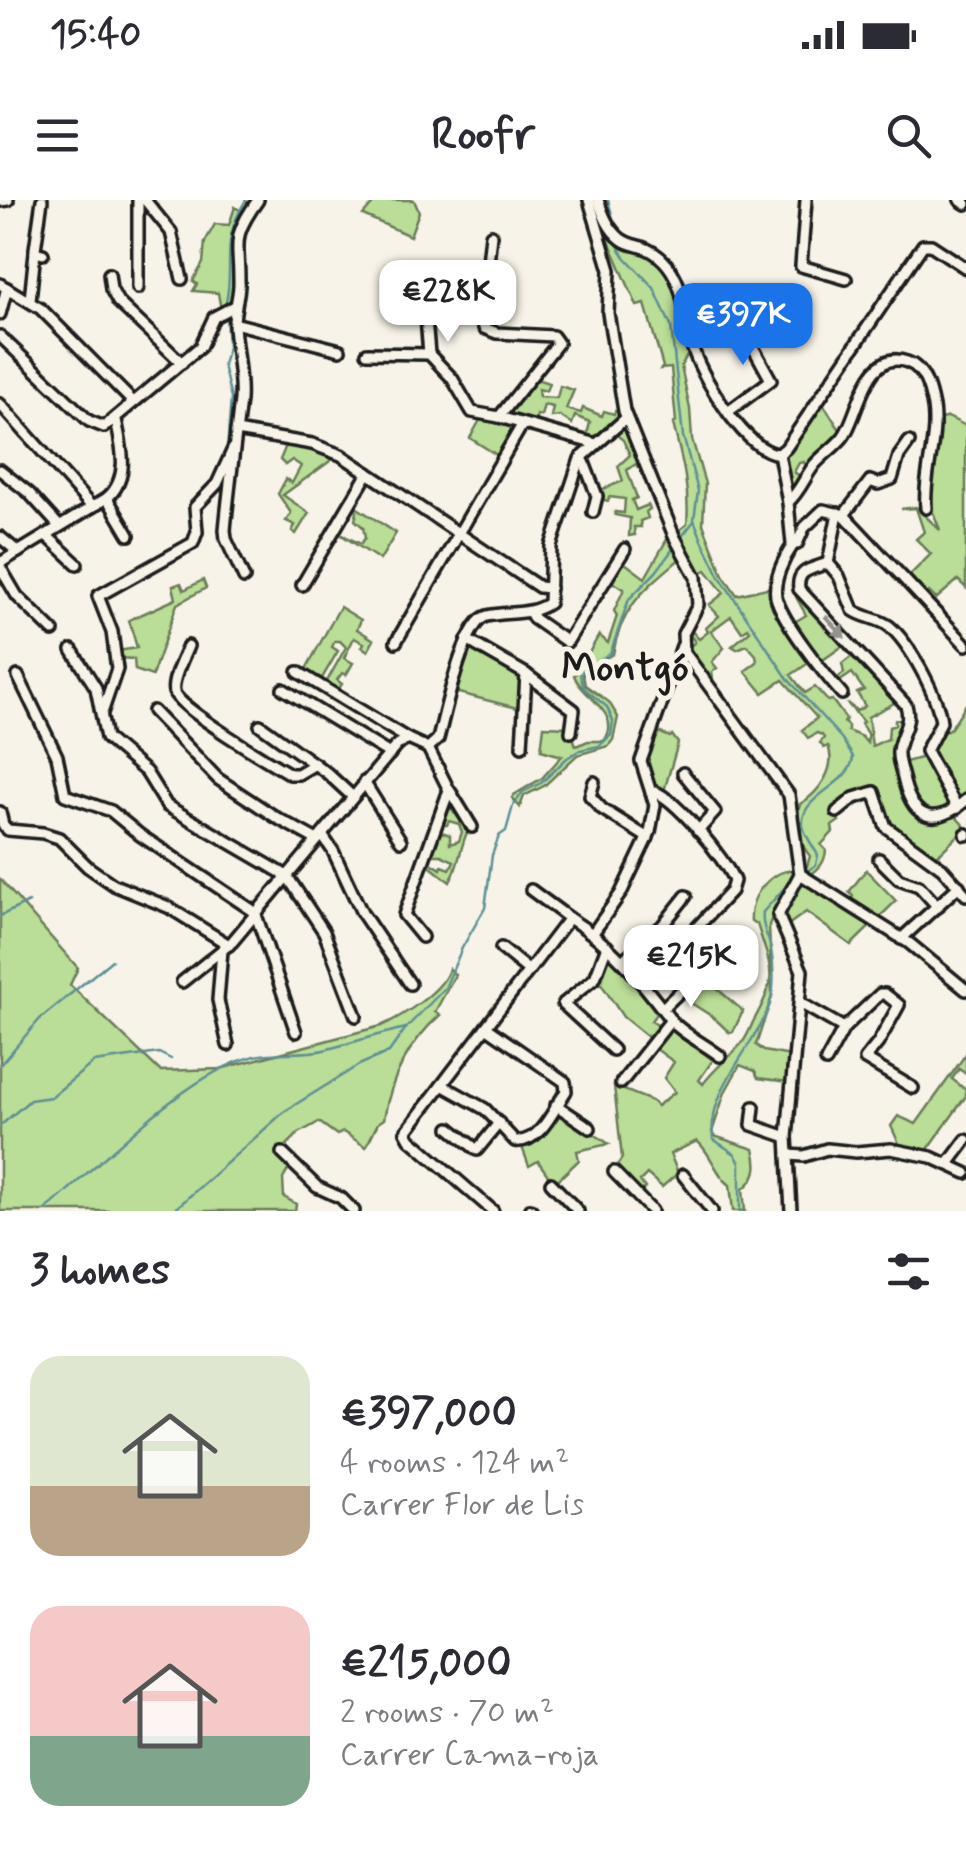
<!DOCTYPE html>
<html lang="en">
<head>
<meta charset="utf-8">
<style>
	:root { --surface:#fff; --page:#f7f7f7; --text:#2b2b33; --muted:#7c7c81; --accent:#1a73e8 }
	body { margin:0; font-family:Mynerve,sans-serif; background:var(--page); color:var(--text); height:100vh; display:flex; flex-direction:column; font-size:38px; white-space:nowrap }
	* { box-sizing:border-box; margin:0 }
	p { font-size:32px; color:var(--muted) }
	.icon { flex:none; width:55px; height:55px; fill:none; stroke:currentColor; stroke-width:2; stroke-linecap:round; stroke-linejoin:round }
	.map { position:relative; height:1011px; overflow:hidden }
	.details { display:flex; flex-direction:column; background:var(--surface); flex:1 }
	.details>* { flex:none }
	.price { position:absolute; translate:-50% -85px; padding:0 22px; border-radius:20px; background:#fff; color:#222; font-size:32px; line-height:65px; filter:drop-shadow(0 2px 5px #0008) }
	.price::after { content:''; position:absolute; left:50%; top:60px; width:30px; height:22px; margin-left:-15px; background:inherit; clip-path:polygon(0 0,100% 0,50% 100%) }
	.price.on { background:var(--accent); color:#fff }
	ul { padding:0; list-style:none }
	li { display:flex; align-items:center; gap:30px; height:250px; padding:0 30px }
	li span { display:grid; place-items:center; flex:none; width:280px; height:200px; border-radius:30px; color:#555 }
	li>.icon { margin-inline-start:auto }
	span .icon { width:120px; height:120px; fill:#fffc; stroke-width:1 }
	li b { font-size:42px }
	h2 { display:flex; justify-content:space-between; align-items:center; height:120px; padding:0 30px; font-size:42px }
	.status { display:flex; justify-content:space-between; align-items:center; height:70px; padding:0 50px; background:var(--surface); direction:ltr }
	.status svg { height:28px; fill:currentColor }
	header { display:flex; justify-content:space-between; align-items:center; height:130px; padding:0 30px; background:var(--surface); font-size:45px; font-weight:700 }
	.map>svg:first-child { display:block }
	.green { fill:#badd97; stroke:#6b7c5a; stroke-width:2.5 }
	.lines { fill:none; stroke-linecap:round; stroke-linejoin:round }
	.stream { stroke:#5f8f95; stroke-width:2.5 }
	.minor-casing { stroke:#1c1c1c; stroke-width:16 }
	.minor { stroke:#f7f3e8; stroke-width:9 }
	.oneway { fill:#94928c }
	.labels { text-anchor:middle; dominant-baseline:central; stroke-width:10; stroke-linejoin:round; paint-order:stroke }
	.district-label { font-size:40px; font-weight:bold; fill:#1c1c1c; stroke:#f7f3e8 }
</style>
</head>
<body>
<div class="status"><b>15:40</b><svg viewBox="0 0 49 12"><path d="M0 12V9h3v3zM5 12V6h3v6zM10 12V3h3v9zM15 12V0h3v12zM26 1h20v11H26zM47 4h2v5h-2z"/></svg></div>
<header><svg class="icon" aria-label="menu" viewBox="0 0 24 24"><path d="M4 6h16M4 12h16M4 18h16"/></svg>Roofr<svg class="icon" aria-label="search" viewBox="0 0 24 24"><circle cx="10" cy="10" r="6"/><path d="M15 15l6 6"/></svg></header>
<div class="map">
<svg width="966" height="1011" viewBox="0 0 966 1011">
	<rect width="100%" height="100%" fill="#f7f3e8"/>
	<filter id="ink" filterUnits="userSpaceOnUse"><feTurbulence type="fractalNoise" baseFrequency=".01" numOctaves="2"/><feDisplacementMap in="SourceGraphic" scale="20" xChannelSelector="R" yChannelSelector="G"/><feConvolveMatrix kernelMatrix="1 2 1 2 8 2 1 2 1" color-interpolation-filters="sRGB"/></filter>
	<g filter="url(#ink)">
		<g class="green">
			<polygon points="376,0 414,0 419,12 410,36 363,15"/>
			<path d="M595 6C603 24 609 41 629 47 636 49 645 49 651 53 682 73 683 121 688 154L681 166 690 209 692 239 705 284 703 324 723 375 737 395 775 386V397L813 460 791 475 805 493 815 487 828 501 832 500 846 519 844 523 848 526V531L862 537 867 543 868 535 861 524 863 522 847 503 857 511 865 506 857 493 864 490 852 473 836 484 834 481 844 473 842 464 856 453 900 500 868 517 872 546 888 539 889 527 895 525V520L907 518 901 575 922 615 956 611 957 618 966 628 936 657C902 646 889 627 878 595L848 599 833 612 839 621 832 626 833 632 821 645 826 650C825 664 816 673 803 678L845 706 853 696 849 692 866 670 896 701 851 745 806 712 788 725 784 714 799 681 775 711 769 725 772 796 756 845 764 851 791 856 789 882 758 878 755 871 740 865 725 892 712 932 714 936 754 949C759 967 757 978 743 989L745 1011H733L730 985C715 974 712 954 697 941L670 954 678 973 662 987 647 974 640 981 645 988 640 993 615 969 622 958 614 886 652 901 657 906 675 892 664 878 674 862 656 849H649L669 827 713 860 699 880 703 884C715 868 729 858 742 843 747 837 750 829 753 822 779 776 772 772 757 724L751 721C749 693 774 666 802 670L807 666 810 656C798 643 796 621 800 604 819 593 837 568 828 546L824 548 820 543 824 538 822 535 817 533 808 538 802 530 817 518 783 480 763 493 745 471 757 462 756 455 747 445 737 449 732 446 750 431 748 428 742 432 731 416 711 431 724 448 712 462 717 468 712 472 713 479 710 481 689 447 695 442 688 432 689 428 699 439 708 432 706 428 719 416 709 405 724 393 706 370 698 374 676 333 687 324C690 288 682 259 673 224L676 222 671 168 661 169 663 167 645 104 637 106 608 39 605 40Z"/>
			<polygon points="235,7 244,13 233,41 236,91 232,105 221,110 218,93 193,91 197,84 193,81 203,63 205,42 215,24 229,25"/>
			<polygon points="536,179 549,183 546,191 538,189 539,197 557,198 560,186 574,190 566,209 581,213 583,208 602,216 604,211 614,214 615,211 618,212 617,218 592,239 575,236 576,232 587,235 590,222 575,216 572,224 560,216 551,217 553,207 544,205 541,216 537,215 534,225 508,218 507,213"/>
			<polygon points="822,202 842,233 807,270 804,262 799,263 794,272 800,276 804,274 791,293 785,257"/>
			<polygon points="948,217 966,226 966,388 958,380 936,399 929,392 925,396 908,377 931,354 916,339 924,332 916,308 901,309 916,307 940,330 929,302 938,220"/>
			<polygon points="490,218 517,226 500,257 470,238 480,220"/>
			<polygon points="618,227 627,228 643,266 638,268 636,264 627,270 637,298 632,300 636,310 648,305 650,309 646,312 648,318 640,321 641,327 634,327 635,335 629,336 630,318 615,315 615,312 624,313 625,299 609,297 608,301 601,299 598,291 623,281 618,266 630,255 623,240 613,232"/>
			<polygon points="287,243 307,245 337,256 283,295 309,313 296,334 292,331 295,325 286,321 291,313 278,294 286,279 292,283 301,266 292,260 285,265 280,260"/>
			<polygon points="353,305 396,333 380,360 337,332 361,344 365,338 363,327 355,320 357,312"/>
			<path d="M670 334 681 358C646 388 621 406 613 454L588 468 583 475 585 485 609 502 618 517 613 540 608 546 577 555 544 586 524 596 520 607 512 598 514 595 542 578 562 556 541 550 544 526 570 527 576 546 588 541H604C624 513 581 497 574 475L588 461 586 458 599 435 608 443 617 416 614 411 624 389 609 380 621 360 645 378Z"/>
			<polygon points="203,380 206,388 177,404 152,476 135,470 134,459 118,458 117,451 137,448 129,420 176,399 173,386 181,383 184,390"/>
			<polygon points="797,389 847,443 820,462 793,423 806,415 796,397"/>
			<polygon points="340,407 361,420 357,429 374,440 368,451 362,447 364,443 354,438 344,458 353,463 346,475 342,473 337,480 342,484 338,490 326,483 346,447 340,441 335,441 332,447 338,451 321,480 305,471"/>
			<polygon points="469,445 522,475 521,509 455,492"/>
			<polygon points="966,504 966,595 957,600 932,559 929,546 935,536 951,528"/>
			<path d="M654 530 670 537 672 535 678 543 664 591C639 575 645 556 654 530Z"/>
			<polygon points="927,556 951,607 935,614 917,607 902,563"/>
			<path d="M450 607 468 630C459 650 460 664 450 682L427 664 428 661 441 669 442 666 450 669 454 661 441 655H430L439 631 450 635V644L459 641 462 632 459 624 449 621 447 625H441Z"/>
			<path d="M0 679 78 768 70 785 160 871 220 869 381 826C401 817 445 790 449 768L455 775 435 812 440 815C408 844 391 877 384 919L378 923 366 947 343 932 337 935 319 922 299 933 278 954 289 968 283 979 284 997 296 1004 295 1011H0Z"/>
			<polygon points="609,751 660,808 651,821 659,826 649,838 623,817 598,779"/>
			<polygon points="698,772 743,811 733,832 730,833 713,817 691,803 705,787 700,776 692,784 689,780"/>
			<polygon points="966,854 966,874 959,869 952,879 966,890 966,896 926,952 900,946 891,926 898,916 916,924"/>
			<polygon points="557,909 609,944 577,951 579,960 558,980 551,980 538,961 529,966 522,947 539,937"/>
		</g>
		<g class="lines">
			<g class="stream">
				<polyline points="608,0 615,26"/>
				<path d="M614 39 625 57 654 88 671 126 683 236 698 291 694 320 702 340 720 377 788 479 842 539 853 557C851 586 799 594 803 626 805 636 813 646 818 655L816 665 804 673"/>
				<path d="M225 107C236 65 218 44 246 0"/>
				<polyline points="226,115 228,147 223,165 231,198 227,250"/>
				<polyline points="680,339 694,321"/>
				<polyline points="0,716 29,702"/>
				<polyline points="0,865 40,819 112,760"/>
				<polyline points="0,926 30,900 51,897 94,862 159,853 171,859"/>
				<path d="M44 1011C100 965 185 873 255 856 277 851 302 855 324 850 352 843 378 834 406 828"/>
				<polyline points="173,1011 285,911 359,865 389,852 406,828 445,788 462,748 485,708 492,655 499,636 506,631 513,606 523,592 541,583 567,558 580,550 599,546 611,535 613,521 607,507 584,488 580,475 588,465 610,454 629,399 656,372 675,346"/>
				<path d="M740 1011V963L735 954 713 939C707 889 754 849 770 804 775 787 774 767 771 749 768 735 761 726 763 712L793 678"/>
			</g>
			<defs>
				<g id="minor">
					<polyline points="42,0 35,49 35,52 43,54"/>
					<polyline points="138,0 138,88"/>
					<polyline points="145,0 171,32 182,79"/>
					<polyline points="589,0 610,70 608,113 624,211 674,336 696,377 698,405 683,434 684,452 789,595 800,674 778,715 802,771 787,937 791,1011"/>
					<path d="M598 0C603 14 608 29 621 39 627 44 635 45 642 47 660 53 672 68 678 84 687 106 686 130 694 152 704 181 747 252 779 254L786 248 923 45H931L966 68"/>
					<polyline points="806,0 801,66 846,79"/>
					<polyline points="960,0 966,4"/>
					<polyline points="0,1 8,0"/>
					<polyline points="491,35 482,117 484,128 497,133 553,136 558,143 499,217 596,244"/>
					<polyline points="109,74 111,89 118,102 182,163"/>
					<polyline points="0,84 41,109 132,201"/>
					<polyline points="30,100 35,52"/>
					<polyline points="0,114 7,88"/>
					<polyline points="234,123 340,150"/>
					<polyline points="0,136 89,221 104,227 200,147 214,117 235,106"/>
					<polyline points="367,153 429,154 452,178 472,212 499,217"/>
					<polyline points="429,154 425,106 432,81"/>
					<polyline points="0,204 92,307"/>
					<polyline points="729,211 771,180 748,138 748,128"/>
					<polyline points="236,231 312,244 341,255 539,387 550,388"/>
					<polyline points="779,254 788,302 792,344 797,344 804,328 823,310 844,315 966,445"/>
					<polyline points="582,257 597,296 593,312"/>
					<polyline points="0,270 29,293 59,326"/>
					<polyline points="107,298 129,335"/>
					<path d="M788 302C800 292 805 276 815 264 824 254 835 247 843 237 859 217 865 147 907 162 925 168 930 191 933 207 938 241 923 275 926 308"/>
					<polyline points="844,315 870,281 878,284 892,279 899,256 909,242"/>
					<polyline points="46,335 77,364"/>
					<polyline points="0,337 18,352"/>
					<path d="M793 345C784 358 773 380 776 397 782 421 825 475 842 494"/>
					<path d="M0 363 107 298C130 278 122 248 116 220"/>
					<path d="M828 363C813 369 796 369 799 389L906 505C912 525 900 533 898 551 897 561 902 572 904 582 914 621 936 626 966 600"/>
					<path d="M828 363 839 376 853 410C864 418 878 418 889 426 909 442 938 496 941 522L926 551 957 608"/>
					<polyline points="828,363 838,313"/>
					<polyline points="0,367 17,396 53,431"/>
					<path d="M244 378 226 339 225 330C229 286 235 244 240 200 242 175 235 149 234 124 234 111 238 99 239 86 240 42 229 40 258 0"/>
					<polyline points="302,385 368,273"/>
					<polyline points="530,412 534,419 567,442 625,349"/>
					<polyline points="467,440 526,474 522,546"/>
					<polyline points="396,442 522,225"/>
					<path d="M188 446C184 457 171 480 174 492 178 508 271 563 290 574H298L315 564"/>
					<polyline points="72,450 96,488 106,538 146,572 167,606 287,676 324,732 356,816"/>
					<polyline points="298,472 408,539"/>
					<polyline points="526,474 574,510 571,532"/>
					<polyline points="18,476 57,556 65,595 111,611 140,635 255,712 296,832"/>
					<polyline points="283,489 390,554"/>
					<polyline points="153,511 218,579 277,618 317,640"/>
					<polyline points="102,513 117,469 112,432 98,396 193,343 197,332 195,307 217,284 233,249"/>
					<polyline points="260,525 327,573 353,597"/>
					<path d="M428 548 438 539C445 514 463 422 487 416 509 411 530 416 549 403L551 346 580 259 626 218"/>
					<polyline points="683,573 715,612 698,631"/>
					<polyline points="364,582 401,641"/>
					<polyline points="594,582 590,596 602,609 648,638"/>
					<polyline points="450,591 472,627"/>
					<polyline points="0,612 3,625 8,630 43,633 59,638 88,667 114,685 168,707 229,745"/>
					<polyline points="837,612 854,598 874,592 886,627 942,668 966,695"/>
					<polyline points="966,634 966,635"/>
					<polyline points="322,635 333,651 362,713 410,784"/>
					<polyline points="879,659 899,679 919,686 938,707"/>
					<polyline points="800,674 909,743 966,790"/>
					<polyline points="531,690 569,718"/>
					<polyline points="593,733 621,693 650,632 655,605 641,561 682,446"/>
					<polyline points="422,737 404,715 449,590 428,548"/>
					<polyline points="901,739 959,686"/>
					<polyline points="607,746 595,778 563,804 613,850"/>
					<polyline points="501,748 528,770"/>
					<polyline points="222,750 218,800 228,845"/>
					<polyline points="622,761 662,726 686,696"/>
					<polyline points="182,782 232,742 397,545 408,539 428,548"/>
					<path d="M644 784 731 691 734 681C727 661 671 592 651 591"/>
					<polyline points="800,803 844,828 826,861"/>
					<polyline points="664,807 689,783"/>
					<polyline points="844,828 880,794 885,794 899,805 878,843 865,859 913,888"/>
					<polyline points="621,883 671,820"/>
					<path d="M442 885 485 909 515 941C540 944 554 909 566 891L565 882 486 827"/>
					<polyline points="556,905 590,928"/>
					<polyline points="754,907 752,925 787,937"/>
					<polyline points="450,928 477,950 499,923"/>
					<polyline points="282,953 317,987 341,998 354,1011"/>
					<polyline points="788,955 804,956 827,949 856,952 891,949 931,957 966,973"/>
					<polyline points="948,964 966,940"/>
					<polyline points="614,972 652,1011"/>
					<polyline points="683,975 712,1011"/>
					<polyline points="551,983 578,1011"/>
					<polyline points="530,1009 532,1011"/>
					<path d="M493 1011 410 939 406 932 569 718C610 743 641 780 669 818 681 833 705 844 720 856"/>
				</g>
			</defs>
			<use href="#minor" class="minor-casing"/>
			<use href="#minor" class="minor"/>
		</g>
		<defs><path id="oneway-solid" d="M-6-.8H1V-3.2L6.5 0L1 3.2V.8H-6Z" transform="scale(2.5)"/></defs>
		<use class="oneway" href="#oneway-solid" transform="translate(835 427) rotate(48)"/>
	</g>
	<g class="labels">
		<g class="district-label">
			<text x="625" y="469">Montgó</text>
		</g>
	</g>
</svg>
<b class="price" style="left:448px;top:145px">€228K</b>
<b class="price on" style="left:743px;top:168px">€397K</b>
<b class="price" style="left:691px;top:810px">€215K</b>
</div>
<section class="details">
<h2>3 homes<svg class="icon" aria-label="filters" viewBox="0 0 24 24"><path d="M4 7h16M4 17h16"/><circle cx="9" cy="7" r="2"/><circle cx="15" cy="17" r="2"/></svg></h2>
<ul>
<li><span style="background:linear-gradient(#dfe7d0 65%,#b9a48a 0)"><svg class="icon" aria-label="home" viewBox="0 0 24 24"><path d="M3 11l9-7 9 7M6 9v11h12V9"/></svg></span><div><b>€397,000</b><p>4 rooms · 124 m²</p><p>Carrer Flor de Lis</p></div></li>
<li><span style="background:linear-gradient(#f6c9c9 65%,#7fa58c 0)"><svg class="icon" aria-label="home" viewBox="0 0 24 24"><path d="M3 11l9-7 9 7M6 9v11h12V9"/></svg></span><div><b>€215,000</b><p>2 rooms · 70 m²</p><p>Carrer Cama-roja</p></div></li>
</ul>
</section>
</body>
</html>
